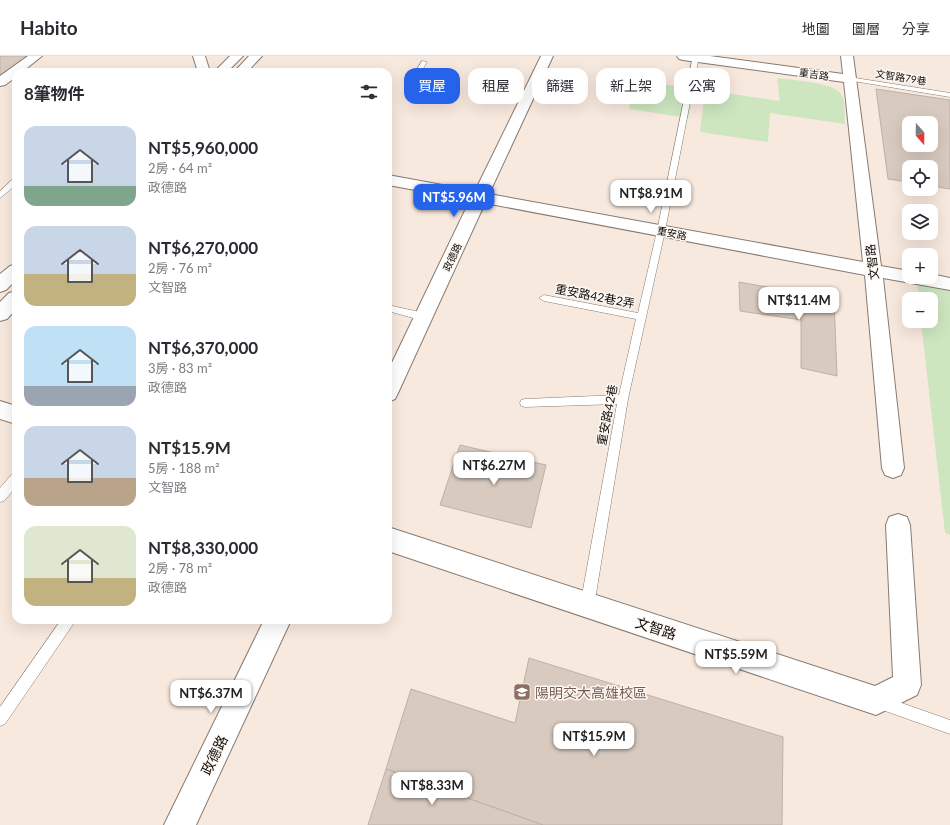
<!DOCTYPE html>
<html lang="zh-TW">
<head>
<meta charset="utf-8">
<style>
	:root { --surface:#fff; --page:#f7f7f7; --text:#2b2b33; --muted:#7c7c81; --line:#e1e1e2; --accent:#2563eb }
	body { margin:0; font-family:Lato,"Noto Sans TC",sans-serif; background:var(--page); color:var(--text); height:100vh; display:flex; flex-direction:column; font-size:15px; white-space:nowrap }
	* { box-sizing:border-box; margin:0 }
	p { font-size:13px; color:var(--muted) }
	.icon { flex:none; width:22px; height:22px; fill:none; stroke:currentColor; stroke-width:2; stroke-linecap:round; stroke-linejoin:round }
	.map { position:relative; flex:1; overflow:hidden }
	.sheet { position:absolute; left:12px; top:12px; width:380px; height:556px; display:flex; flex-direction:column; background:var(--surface); border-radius:12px; box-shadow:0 4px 16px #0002 }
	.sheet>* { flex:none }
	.banner { position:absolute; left:404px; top:12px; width:380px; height:36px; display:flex; gap:8px }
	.needle { width:26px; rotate:160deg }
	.tools { position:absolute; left:902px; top:60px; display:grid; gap:8px }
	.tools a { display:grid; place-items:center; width:36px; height:36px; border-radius:8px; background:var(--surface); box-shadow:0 4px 16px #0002; font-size:20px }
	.price { position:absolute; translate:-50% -34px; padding:0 9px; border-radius:8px; background:#fff; color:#222; font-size:13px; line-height:26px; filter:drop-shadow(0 1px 2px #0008) }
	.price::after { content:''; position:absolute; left:50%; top:24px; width:12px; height:9px; margin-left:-6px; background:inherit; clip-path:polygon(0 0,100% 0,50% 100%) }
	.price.on { background:var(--accent); color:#fff }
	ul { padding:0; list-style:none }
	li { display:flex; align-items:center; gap:12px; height:100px; padding:0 12px }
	li span { display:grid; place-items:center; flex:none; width:112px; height:80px; border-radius:12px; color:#555 }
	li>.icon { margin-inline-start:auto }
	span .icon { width:48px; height:48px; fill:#fffc; stroke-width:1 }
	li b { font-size:17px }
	h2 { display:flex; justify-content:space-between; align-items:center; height:48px; padding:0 12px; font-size:17px }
	.tag { padding:0 14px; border-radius:12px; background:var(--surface); box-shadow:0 4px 16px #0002; font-size:14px; line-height:36px }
	.tag.on { background:var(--accent); color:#fff }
	header { display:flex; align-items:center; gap:24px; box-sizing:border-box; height:56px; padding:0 20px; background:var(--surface); border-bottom:1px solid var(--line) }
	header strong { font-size:19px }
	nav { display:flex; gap:22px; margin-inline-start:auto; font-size:14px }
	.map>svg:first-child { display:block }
	.green { fill:#cde6c0 }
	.building { fill:#d8cabf; stroke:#beb0a6; fill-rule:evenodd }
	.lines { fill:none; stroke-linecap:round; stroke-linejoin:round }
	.lane-casing { stroke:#877a70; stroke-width:1 }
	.street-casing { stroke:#877a70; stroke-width:2 }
	.secondary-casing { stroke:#877a70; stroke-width:2 }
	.lane { fill:#fff; fill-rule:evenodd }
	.street { fill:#fff; fill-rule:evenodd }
	.secondary { fill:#fff; fill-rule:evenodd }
	.labels { text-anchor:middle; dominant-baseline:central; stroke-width:3; stroke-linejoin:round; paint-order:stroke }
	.far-street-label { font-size:10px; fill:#120e0a; stroke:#fef8f4 }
	.street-label { font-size:12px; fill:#120e0a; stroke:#fef8f4 }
	.near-street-label { font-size:14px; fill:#120e0a; stroke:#fef8f4 }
	.near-education-label { font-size:14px; fill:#785e54; stroke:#fef8f4; text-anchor:start }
</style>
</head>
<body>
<header>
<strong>Habito</strong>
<nav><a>地圖</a><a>圖層</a><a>分享</a></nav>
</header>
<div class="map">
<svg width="950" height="769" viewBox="0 0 950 769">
	<rect width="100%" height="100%" fill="#f8e9de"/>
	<g class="green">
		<path d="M777 22C790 24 837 26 842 40 846 47 844 60 845 68L770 57 768 86 700 76 705 34 780 45Z"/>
		<polygon points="637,24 695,33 688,62 629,53"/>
		<polygon points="917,226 950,233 950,479 945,477 921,265 931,265 931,243 919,243"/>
	</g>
	<g class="building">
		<polygon points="0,0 29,0 0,23"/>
		<path d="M876 33 950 44V133L931 130V111H909V126L888 123ZM909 67H931V89H909Z"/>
		<polygon points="739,226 834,243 837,320 801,312 801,264 740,255"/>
		<polygon points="460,389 546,409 531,472 440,449"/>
		<polygon points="529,602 783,681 782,769 543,769 386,713 411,633 515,667"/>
		<polygon points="386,713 543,769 368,769"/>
	</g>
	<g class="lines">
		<defs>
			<g id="lane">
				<polygon points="693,0 699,0 665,175 628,343 594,550 592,555 587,557 582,555 580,550 617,348 525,351 521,350 520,347 521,344 525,343 619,339 636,263 544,245 539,242 544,239 638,257 657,175"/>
				<polygon points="422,5 427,6 415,26 411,26 410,25"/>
				<polygon points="849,21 950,37 950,41 847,24 846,23"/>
				<polygon points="13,123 16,123 16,129 0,142 0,135"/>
				<polygon points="388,249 424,257 429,261 424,265 388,255"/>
				<polygon points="16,417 16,431 4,445 0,446 0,432 12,418"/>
				<polygon points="61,564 76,564 5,668 0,670 0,651"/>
				<polygon points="879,639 950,664 950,678 874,651 872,646 874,641"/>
			</g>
			<g id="street">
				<polygon points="28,0 42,0 22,16 16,16 16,21 5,29 0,30 0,20"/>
				<polygon points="193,0 205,0 210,16 198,16"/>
				<polygon points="541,0 553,0 489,138 863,206 844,26 683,4 679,3 677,0 710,0 843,18 841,0 853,0 881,210 909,215 909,221 931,221 931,218 950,222 950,234 883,222 904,412 901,419 893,422 885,419 882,412 865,219 485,147 398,337 395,343 388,346 388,315 470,144 388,129 388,119 475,135"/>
				<polygon points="0,345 16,350 16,368 0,363"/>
				<polygon points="898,458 907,461 910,469 921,629 917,639 876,659 388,495 388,471 875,630 893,621 886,469 889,461"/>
				<polygon points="264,564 291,564 196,769 164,769"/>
			</g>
			<g id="secondary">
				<polygon points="230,0 243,0 227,16 214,16"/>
				<polygon points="249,0 262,0 247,16 234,16"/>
				<polygon points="16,208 16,224 6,234 0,236 0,218 10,210"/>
				<polygon points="16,235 16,253 7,263 0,265 0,246 9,237"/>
			</g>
		</defs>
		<use href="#lane" class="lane-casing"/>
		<use href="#street" class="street-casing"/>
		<use href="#secondary" class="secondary-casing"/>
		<use href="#lane" class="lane"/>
		<use href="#street" class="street"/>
		<use href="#secondary" class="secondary"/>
	</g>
	<defs>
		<symbol id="university-square" viewBox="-11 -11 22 22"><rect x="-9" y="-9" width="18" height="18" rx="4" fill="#8d6e63" stroke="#fef8f4"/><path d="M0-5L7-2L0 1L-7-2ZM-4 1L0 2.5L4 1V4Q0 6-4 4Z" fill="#fff"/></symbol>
	</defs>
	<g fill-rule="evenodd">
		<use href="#university-square" x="512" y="626" width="20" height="20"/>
	</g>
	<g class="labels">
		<g class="far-street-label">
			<text transform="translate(814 18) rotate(8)">重吉路</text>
			<text transform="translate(901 21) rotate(9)">文智路79巷</text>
			<text transform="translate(672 177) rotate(11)">重安路</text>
			<text transform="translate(452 201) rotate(-65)">政德路</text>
		</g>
		<g class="street-label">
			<text transform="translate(872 206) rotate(-97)">文智路</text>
			<text transform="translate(595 240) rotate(11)">重安路42巷2弄</text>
			<text transform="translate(607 359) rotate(-79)">重安路42巷</text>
		</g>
		<g class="near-street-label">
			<text transform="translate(656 572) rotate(18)">文智路</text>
			<text transform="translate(214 699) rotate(-64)">政德路</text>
		</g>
		<g class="near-education-label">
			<text x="535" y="636">陽明交大高雄校區</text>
		</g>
	</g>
</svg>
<div class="tools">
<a><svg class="needle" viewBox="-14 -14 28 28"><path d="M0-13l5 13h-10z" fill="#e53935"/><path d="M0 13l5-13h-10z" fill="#7c7c81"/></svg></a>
<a><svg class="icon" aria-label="locate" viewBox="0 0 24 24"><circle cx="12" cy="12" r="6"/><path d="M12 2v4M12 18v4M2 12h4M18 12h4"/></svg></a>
<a><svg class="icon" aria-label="layers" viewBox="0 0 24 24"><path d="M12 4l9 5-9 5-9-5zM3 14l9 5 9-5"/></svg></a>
<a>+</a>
<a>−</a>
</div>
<b class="price" style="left:651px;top:158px">NT$8.91M</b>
<b class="price on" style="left:454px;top:162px">NT$5.96M</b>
<b class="price" style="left:799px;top:265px">NT$11.4M</b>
<b class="price" style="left:494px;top:430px">NT$6.27M</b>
<b class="price" style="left:736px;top:619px">NT$5.59M</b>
<b class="price" style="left:211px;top:658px">NT$6.37M</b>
<b class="price" style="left:594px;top:701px">NT$15.9M</b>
<b class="price" style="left:432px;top:750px">NT$8.33M</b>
<div class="banner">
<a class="tag on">買屋</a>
<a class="tag">租屋</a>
<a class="tag">篩選</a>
<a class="tag">新上架</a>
<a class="tag">公寓</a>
</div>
<section class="sheet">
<h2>8筆物件<svg class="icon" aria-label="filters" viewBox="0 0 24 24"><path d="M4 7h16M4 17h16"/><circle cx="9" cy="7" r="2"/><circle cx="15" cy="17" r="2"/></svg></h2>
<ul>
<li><span style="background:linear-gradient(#c9d6e8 75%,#7fa58c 0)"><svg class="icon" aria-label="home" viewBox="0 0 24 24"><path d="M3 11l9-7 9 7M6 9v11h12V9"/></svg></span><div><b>NT$5,960,000</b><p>2房 · 64 m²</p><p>政德路</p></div></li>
<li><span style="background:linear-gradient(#c9d6e8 60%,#c2b280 0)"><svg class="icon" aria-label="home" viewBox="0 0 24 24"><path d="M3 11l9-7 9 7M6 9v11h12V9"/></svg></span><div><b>NT$6,270,000</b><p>2房 · 76 m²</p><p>文智路</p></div></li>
<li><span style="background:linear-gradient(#bfe0f5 75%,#9aa5b1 0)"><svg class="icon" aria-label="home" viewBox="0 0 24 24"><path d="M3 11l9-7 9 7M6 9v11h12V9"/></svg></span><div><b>NT$6,370,000</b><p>3房 · 83 m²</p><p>政德路</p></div></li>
<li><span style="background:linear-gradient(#c9d6e8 65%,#b9a48a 0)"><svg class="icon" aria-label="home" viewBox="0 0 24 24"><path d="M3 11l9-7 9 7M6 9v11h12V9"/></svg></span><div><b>NT$15.9M</b><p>5房 · 188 m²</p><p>文智路</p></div></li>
<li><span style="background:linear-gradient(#dfe7d0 65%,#c2b280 0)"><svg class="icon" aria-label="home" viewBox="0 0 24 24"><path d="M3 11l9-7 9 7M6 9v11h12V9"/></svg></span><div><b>NT$8,330,000</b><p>2房 · 78 m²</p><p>政德路</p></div></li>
</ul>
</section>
</div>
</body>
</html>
